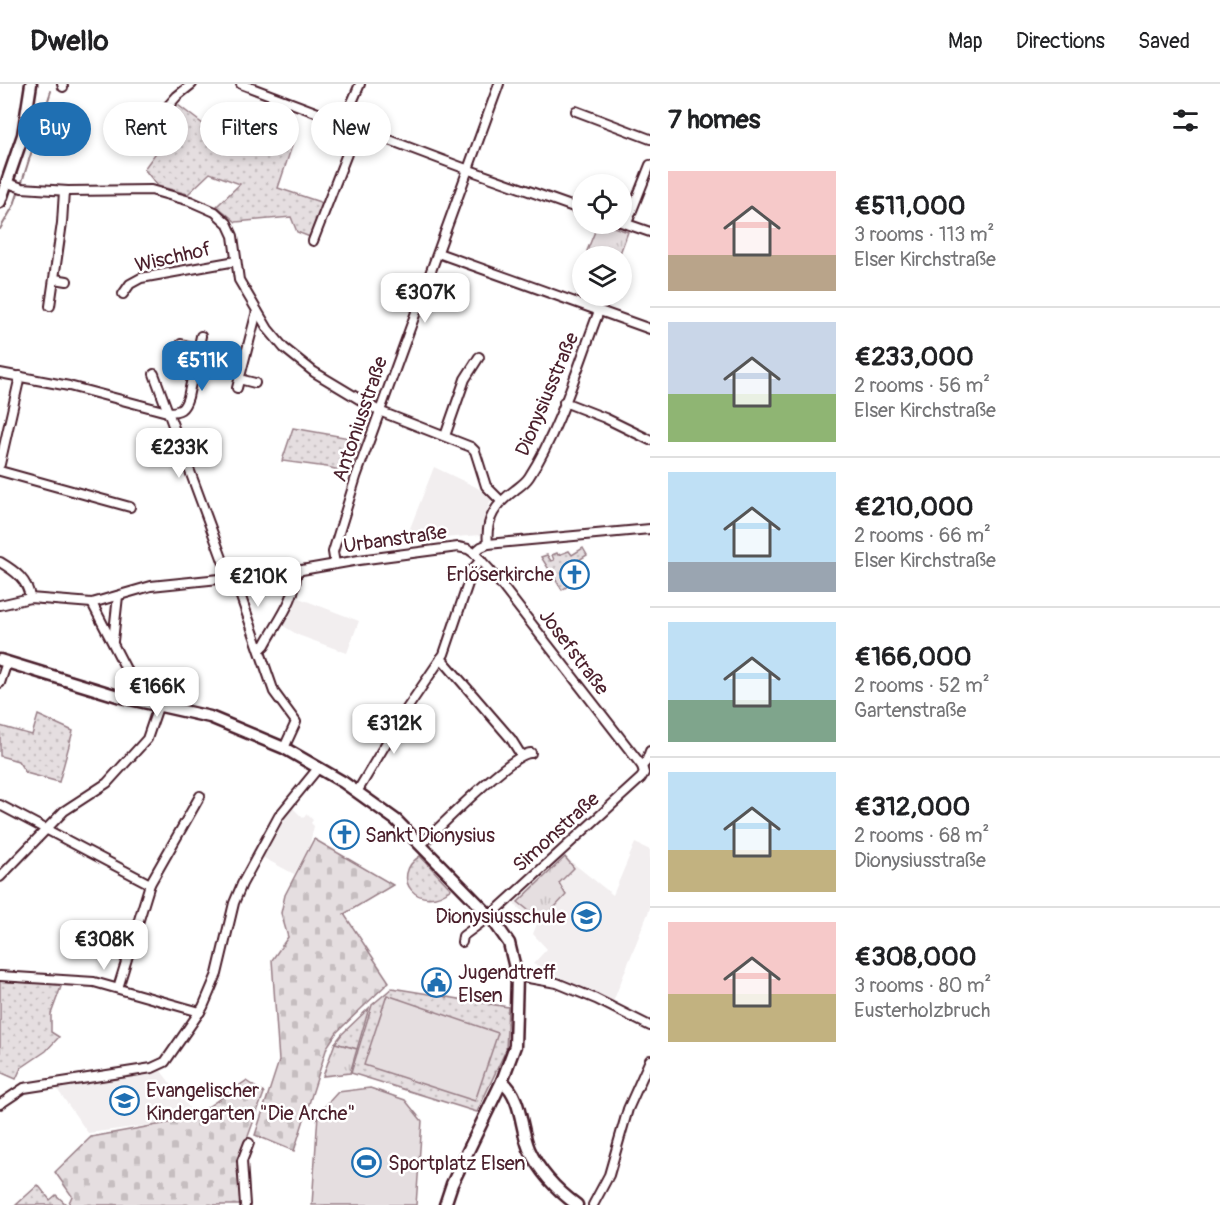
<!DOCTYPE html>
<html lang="en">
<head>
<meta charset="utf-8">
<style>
	:root { --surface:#fff; --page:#f6f6f6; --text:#202124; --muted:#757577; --line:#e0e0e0; --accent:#1f6fb2 }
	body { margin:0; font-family:Pangolin,sans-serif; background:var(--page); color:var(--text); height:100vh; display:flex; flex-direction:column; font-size:22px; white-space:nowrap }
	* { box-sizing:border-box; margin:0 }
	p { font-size:20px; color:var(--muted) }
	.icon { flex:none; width:33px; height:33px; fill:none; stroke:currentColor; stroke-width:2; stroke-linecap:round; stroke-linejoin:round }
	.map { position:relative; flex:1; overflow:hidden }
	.side { display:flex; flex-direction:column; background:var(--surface); width:570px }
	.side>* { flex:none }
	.guide { position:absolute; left:18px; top:18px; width:542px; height:54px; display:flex; gap:12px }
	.fabs { position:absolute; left:572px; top:90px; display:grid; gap:12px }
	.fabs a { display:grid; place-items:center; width:60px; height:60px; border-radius:50%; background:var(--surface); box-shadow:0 3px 9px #0003; font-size:30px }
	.price { position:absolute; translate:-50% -51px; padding:0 14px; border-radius:12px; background:#fff; color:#222; font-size:20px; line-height:39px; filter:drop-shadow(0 2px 3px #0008) }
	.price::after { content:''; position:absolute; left:50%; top:36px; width:18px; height:14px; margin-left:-9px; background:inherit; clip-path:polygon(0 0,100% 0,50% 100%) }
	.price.current { background:var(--accent); color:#fff }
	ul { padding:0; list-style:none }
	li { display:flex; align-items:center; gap:18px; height:150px; padding:0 18px }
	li+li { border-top:2px solid var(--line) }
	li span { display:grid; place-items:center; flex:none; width:168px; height:120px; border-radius:0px; color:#555 }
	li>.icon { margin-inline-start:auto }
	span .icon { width:72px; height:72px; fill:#fffc; stroke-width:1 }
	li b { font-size:26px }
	h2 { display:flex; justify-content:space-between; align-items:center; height:72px; padding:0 18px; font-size:26px }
	.tag { padding:0 21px; border-radius:27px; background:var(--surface); box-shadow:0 3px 9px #0003; font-size:21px; line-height:54px }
	.tag.current { background:var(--accent); color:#fff }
	header { display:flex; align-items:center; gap:36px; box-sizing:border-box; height:84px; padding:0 30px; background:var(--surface); border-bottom:2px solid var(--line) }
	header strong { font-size:28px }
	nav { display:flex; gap:33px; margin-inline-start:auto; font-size:21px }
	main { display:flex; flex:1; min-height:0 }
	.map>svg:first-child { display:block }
	.built { fill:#f2eeef }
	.grass { fill:url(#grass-dots); stroke:#987e86; stroke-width:1.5 }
	.cemetery { fill:url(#cemetery-stones); stroke:#987e86; stroke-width:1.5 }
	.park { fill:url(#park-tufts); stroke:#987e86; stroke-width:1.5 }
	.garden { fill:#e5dee0; stroke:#987e86; stroke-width:1.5 }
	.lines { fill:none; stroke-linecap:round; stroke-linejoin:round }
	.stream { stroke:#91787e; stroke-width:2 }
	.street-casing { stroke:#4a1f2b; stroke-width:12 }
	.secondary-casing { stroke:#4a1f2b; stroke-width:15 }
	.street { stroke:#fff; stroke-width:8 }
	.secondary { stroke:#fff; stroke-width:10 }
	.labels { text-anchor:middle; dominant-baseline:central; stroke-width:5; stroke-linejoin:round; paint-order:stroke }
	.street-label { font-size:20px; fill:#4a1f2b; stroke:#fff }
	.poi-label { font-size:20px; fill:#4a1f2b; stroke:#fff; text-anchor:start }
</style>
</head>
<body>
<header>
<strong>Dwello</strong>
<nav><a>Map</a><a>Directions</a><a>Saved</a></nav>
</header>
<main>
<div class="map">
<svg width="650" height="1121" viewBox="0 0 650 1121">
	<defs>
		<pattern id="grass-dots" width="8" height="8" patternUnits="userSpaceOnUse" patternTransform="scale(1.5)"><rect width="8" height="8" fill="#e5dee0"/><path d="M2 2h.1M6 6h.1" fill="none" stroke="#c6bec0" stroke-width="1.8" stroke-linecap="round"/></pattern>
		<pattern id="cemetery-stones" width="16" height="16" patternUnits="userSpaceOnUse" patternTransform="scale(1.5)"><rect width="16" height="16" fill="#e5dee0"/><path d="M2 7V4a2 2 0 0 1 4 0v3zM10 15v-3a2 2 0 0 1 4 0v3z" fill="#c6bec0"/></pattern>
		<pattern id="park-tufts" width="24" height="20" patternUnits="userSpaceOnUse" patternTransform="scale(1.5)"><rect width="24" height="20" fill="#e5dee0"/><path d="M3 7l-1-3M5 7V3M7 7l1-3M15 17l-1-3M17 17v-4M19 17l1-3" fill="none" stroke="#c6bec0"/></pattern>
	</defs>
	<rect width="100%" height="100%" fill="#fff"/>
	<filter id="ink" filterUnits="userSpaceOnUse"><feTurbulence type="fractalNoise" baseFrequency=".0167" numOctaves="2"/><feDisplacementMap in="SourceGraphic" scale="12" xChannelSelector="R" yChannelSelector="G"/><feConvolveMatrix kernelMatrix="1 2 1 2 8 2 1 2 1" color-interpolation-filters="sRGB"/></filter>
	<g filter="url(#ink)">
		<g class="built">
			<polygon points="434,383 476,403 492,414 485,431 481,451 405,457"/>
			<polygon points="296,513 359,537 347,569 298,551 282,541"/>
			<polygon points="292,723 303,734 307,730 313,736 311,739 314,742 309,764 294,790 262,773 282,734"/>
			<polygon points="635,759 650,766 650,824 613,918 533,880 547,865 533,850 537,840 514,820 564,772 613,811"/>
			<polygon points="161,987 194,1030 166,1039 88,1049 57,1005"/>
		</g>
		<g class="grass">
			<polygon points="174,18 241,69 258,46 293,59 278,104 323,119 310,153 297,148 291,133 236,138 217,122 240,100 210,89 188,110 158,102 144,85 166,55 154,46"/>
			<polygon points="293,344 361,356 351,389 327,383 282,377"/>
			<polygon points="583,464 587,471 563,486 572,499 562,506 541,473 547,471 551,477 554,476 552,471 557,469 558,471 569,467 572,471"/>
			<polygon points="38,631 73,647 59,698 26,689 18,677 0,672 0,642 32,651"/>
			<path d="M420 772 451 805C419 831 388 793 420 772Z"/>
			<polygon points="0,897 62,900 51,930 51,948 59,953 46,967 21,984 16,995 0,988"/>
			<polygon points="392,904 508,923 506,966 477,1028 351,989 372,921"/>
			<polygon points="369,924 357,965 335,959 342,950"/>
			<polygon points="38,1101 50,1116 56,1111 67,1121 16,1121"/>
		</g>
		<g class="cemetery">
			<polygon points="314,755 393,801 344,830 389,898 337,948 327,963 294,1067 255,1051 279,977 272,876 288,853 281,829 285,811"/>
			<polygon points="246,997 264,1009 237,1082 241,1121 68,1121 72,1112 55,1088 91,1053 190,1035"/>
		</g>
		<g class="park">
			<polygon points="598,140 605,140 628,148 619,172 591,172 587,167"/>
			<polygon points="565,773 574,784 559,799 566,811 542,837 518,818"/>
			<polygon points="335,959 357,965 350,989 323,992"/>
		</g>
		<g class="garden">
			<polygon points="387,911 498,949 475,1017 364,981"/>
			<polygon points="370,1004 405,1016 422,1037 416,1121 312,1121 318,1030 338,1008"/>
		</g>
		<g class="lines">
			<g class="stream">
				<polyline points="21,101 51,7"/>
				<polyline points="0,145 14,121 19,106"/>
			</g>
			<defs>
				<g id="street">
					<polyline points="62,0 63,3"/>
					<polyline points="241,0 461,83 582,126"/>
					<polyline points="576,27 650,55"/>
					<polyline points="159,32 177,12 192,0"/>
					<polyline points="343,39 360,0"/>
					<polyline points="8,99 22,104 68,107 151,106 190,117 215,128 227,139 233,152 239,196 268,245 284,264 314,288 379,327 471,363 475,367 486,402 501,417"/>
					<polyline points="621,138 650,148"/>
					<polyline points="627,139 650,81"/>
					<polyline points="313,157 357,44"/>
					<polyline points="438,169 650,245"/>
					<polyline points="55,195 67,197"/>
					<polyline points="123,210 130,200 141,194 236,177"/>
					<polyline points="50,222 62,139 64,107"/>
					<polyline points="181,260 198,264"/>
					<path d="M0 289 69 302 167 328C180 328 184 326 188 313L201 252"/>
					<polyline points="154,290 229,493"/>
					<polyline points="239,295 255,299"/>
					<polyline points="237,304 257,227"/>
					<polyline points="564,318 605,334 650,356"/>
					<polyline points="445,352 465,295 479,273"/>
					<polyline points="0,380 20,292"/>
					<polyline points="0,387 130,423"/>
					<path d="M488 460C485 435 496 420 515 406 520 402 525 399 529 393 559 347 579 279 599 227"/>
					<polyline points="474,469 481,463 488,460 650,445"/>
					<path d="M0 478C15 487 28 496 30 514"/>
					<polyline points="335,480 333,468 356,393 499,0"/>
					<polyline points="234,493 274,608 296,638 284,664"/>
					<polyline points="92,519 130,593 132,615"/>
					<polyline points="0,521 30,514 92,519 151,502 296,487 359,476 458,463 468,465 474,469 489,485 642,682 644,689 641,694 490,832 463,852 462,858"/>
					<polyline points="113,557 118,512"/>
					<path d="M260 566 265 561C277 538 298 513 296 487"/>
					<polyline points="441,574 511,655 521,671"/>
					<polyline points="0,599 7,578"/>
					<polyline points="642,682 646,678 650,667"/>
					<polyline points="357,708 406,626 444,570 473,485 481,476"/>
					<polyline points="0,721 150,800"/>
					<path d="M422 760C439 744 513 668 531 669"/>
					<polyline points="0,793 64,727 107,699 147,655 159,620"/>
					<polyline points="0,892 94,898 200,928"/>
					<polyline points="517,892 557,899 596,915 650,942"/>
					<polyline points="118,904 150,800 200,712"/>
					<polyline points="0,1020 24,1004 152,984 165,978 203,923 217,890 234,819 242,800 279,732 319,683"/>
					<polyline points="245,1121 242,1077 249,1059"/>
					<polyline points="593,1121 609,1091 628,1025 650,976"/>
				</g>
				<g id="secondary">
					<polyline points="0,118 23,51 31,0"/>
					<polyline points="0,576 121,613 210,633 284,664 343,698 396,736 490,832 509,859 517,892 515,962 502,997 452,1100 445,1121"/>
					<path d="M502 997C522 1013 520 1043 529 1065 539 1087 558 1107 577 1121"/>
				</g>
			</defs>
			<use href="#street" class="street-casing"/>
			<use href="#secondary" class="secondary-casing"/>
			<use href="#street" class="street"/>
			<use href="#secondary" class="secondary"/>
		</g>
	</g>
	<defs>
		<symbol id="church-ring" viewBox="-11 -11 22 22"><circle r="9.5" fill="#fff" stroke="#1f6fb2" stroke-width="1.5"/><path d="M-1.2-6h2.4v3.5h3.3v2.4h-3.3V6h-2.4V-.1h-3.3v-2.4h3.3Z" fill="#1f6fb2"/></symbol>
		<symbol id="school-ring" viewBox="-11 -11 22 22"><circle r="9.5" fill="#fff" stroke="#1f6fb2" stroke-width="1.5"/><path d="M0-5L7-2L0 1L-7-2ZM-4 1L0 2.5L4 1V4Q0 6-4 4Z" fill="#1f6fb2"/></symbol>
		<symbol id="civic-ring" viewBox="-11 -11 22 22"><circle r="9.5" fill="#fff" stroke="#1f6fb2" stroke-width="1.5"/><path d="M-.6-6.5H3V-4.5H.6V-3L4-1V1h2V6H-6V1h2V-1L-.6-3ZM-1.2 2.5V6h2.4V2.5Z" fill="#1f6fb2"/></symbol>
		<symbol id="stadium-ring" viewBox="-11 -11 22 22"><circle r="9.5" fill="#fff" stroke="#1f6fb2" stroke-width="1.5"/><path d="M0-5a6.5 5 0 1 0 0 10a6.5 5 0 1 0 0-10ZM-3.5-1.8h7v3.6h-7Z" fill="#1f6fb2"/></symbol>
	</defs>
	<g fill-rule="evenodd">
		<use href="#church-ring" x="558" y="474" width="33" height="33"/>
		<use href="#church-ring" x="328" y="734" width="33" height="33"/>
		<use href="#school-ring" x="570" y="816" width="33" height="33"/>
		<use href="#civic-ring" x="420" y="882" width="33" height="33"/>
		<use href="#school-ring" x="108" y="1000" width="33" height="33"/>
		<use href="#stadium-ring" x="350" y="1062" width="33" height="33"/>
	</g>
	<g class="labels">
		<g class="street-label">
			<text transform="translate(173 173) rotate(-13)">Wischhof</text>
			<text transform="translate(547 310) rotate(-67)">Dionysiusstraße</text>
			<text transform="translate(360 335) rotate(-71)">Antoniusstraße</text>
			<text transform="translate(395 455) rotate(-8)">Urbanstraße</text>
			<text transform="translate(574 568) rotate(53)">Josefstraße</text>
			<text transform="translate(556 748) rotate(-42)">Simonstraße</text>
		</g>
		<g class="poi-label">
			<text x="554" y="490" text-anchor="end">Erlöserkirche</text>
			<text x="365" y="751">Sankt Dionysius</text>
			<text x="566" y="832" text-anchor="end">Dionysiusschule</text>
			<text x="458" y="888">Jugendtreff<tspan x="458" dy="23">Elsen</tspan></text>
			<text x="146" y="1006">Evangelischer<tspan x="146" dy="23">Kindergarten "Die Arche"</tspan></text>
			<text x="388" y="1079">Sportplatz Elsen</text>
		</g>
	</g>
</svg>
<div class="fabs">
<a><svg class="icon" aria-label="locate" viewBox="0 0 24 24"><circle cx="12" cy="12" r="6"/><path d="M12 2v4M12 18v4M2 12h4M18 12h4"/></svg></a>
<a><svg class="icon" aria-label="layers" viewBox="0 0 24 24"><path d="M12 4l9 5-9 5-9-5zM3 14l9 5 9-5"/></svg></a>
</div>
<b class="price" style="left:425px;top:240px">€307K</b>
<b class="price current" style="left:202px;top:308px">€511K</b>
<b class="price" style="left:179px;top:395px">€233K</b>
<b class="price" style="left:258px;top:524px">€210K</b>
<b class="price" style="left:157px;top:634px">€166K</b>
<b class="price" style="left:394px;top:671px">€312K</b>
<b class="price" style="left:104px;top:887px">€308K</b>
<div class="guide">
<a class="tag current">Buy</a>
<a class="tag">Rent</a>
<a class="tag">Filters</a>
<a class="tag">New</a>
</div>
</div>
<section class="side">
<h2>7 homes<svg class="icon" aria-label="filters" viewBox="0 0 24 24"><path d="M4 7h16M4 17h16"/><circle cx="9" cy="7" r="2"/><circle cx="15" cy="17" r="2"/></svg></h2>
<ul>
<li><span style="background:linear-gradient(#f6c9c9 70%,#b9a48a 0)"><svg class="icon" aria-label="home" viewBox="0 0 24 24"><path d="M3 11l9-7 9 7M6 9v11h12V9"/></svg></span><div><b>€511,000</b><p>3 rooms · 113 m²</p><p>Elser Kirchstraße</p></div></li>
<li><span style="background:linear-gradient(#c9d6e8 60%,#8fb573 0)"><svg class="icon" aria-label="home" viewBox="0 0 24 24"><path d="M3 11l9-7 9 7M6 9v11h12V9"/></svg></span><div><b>€233,000</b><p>2 rooms · 56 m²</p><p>Elser Kirchstraße</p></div></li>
<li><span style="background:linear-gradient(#bfe0f5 75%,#9aa5b1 0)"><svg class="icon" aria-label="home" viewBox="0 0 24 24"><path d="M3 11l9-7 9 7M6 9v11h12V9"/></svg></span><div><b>€210,000</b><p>2 rooms · 66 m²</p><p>Elser Kirchstraße</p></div></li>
<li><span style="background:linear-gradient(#bfe0f5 65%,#7fa58c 0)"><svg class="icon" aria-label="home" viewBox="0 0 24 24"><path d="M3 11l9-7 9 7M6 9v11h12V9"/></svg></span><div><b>€166,000</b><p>2 rooms · 52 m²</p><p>Gartenstraße</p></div></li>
<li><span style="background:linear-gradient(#bfe0f5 65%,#c2b280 0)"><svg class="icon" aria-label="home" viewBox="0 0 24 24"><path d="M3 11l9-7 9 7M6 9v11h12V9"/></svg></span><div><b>€312,000</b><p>2 rooms · 68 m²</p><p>Dionysiusstraße</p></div></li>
<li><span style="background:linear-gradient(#f6c9c9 60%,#c2b280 0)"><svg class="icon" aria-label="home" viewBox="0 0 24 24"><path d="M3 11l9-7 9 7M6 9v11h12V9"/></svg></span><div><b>€308,000</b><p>3 rooms · 80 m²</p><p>Eusterholzbruch</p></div></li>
</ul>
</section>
</main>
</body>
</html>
